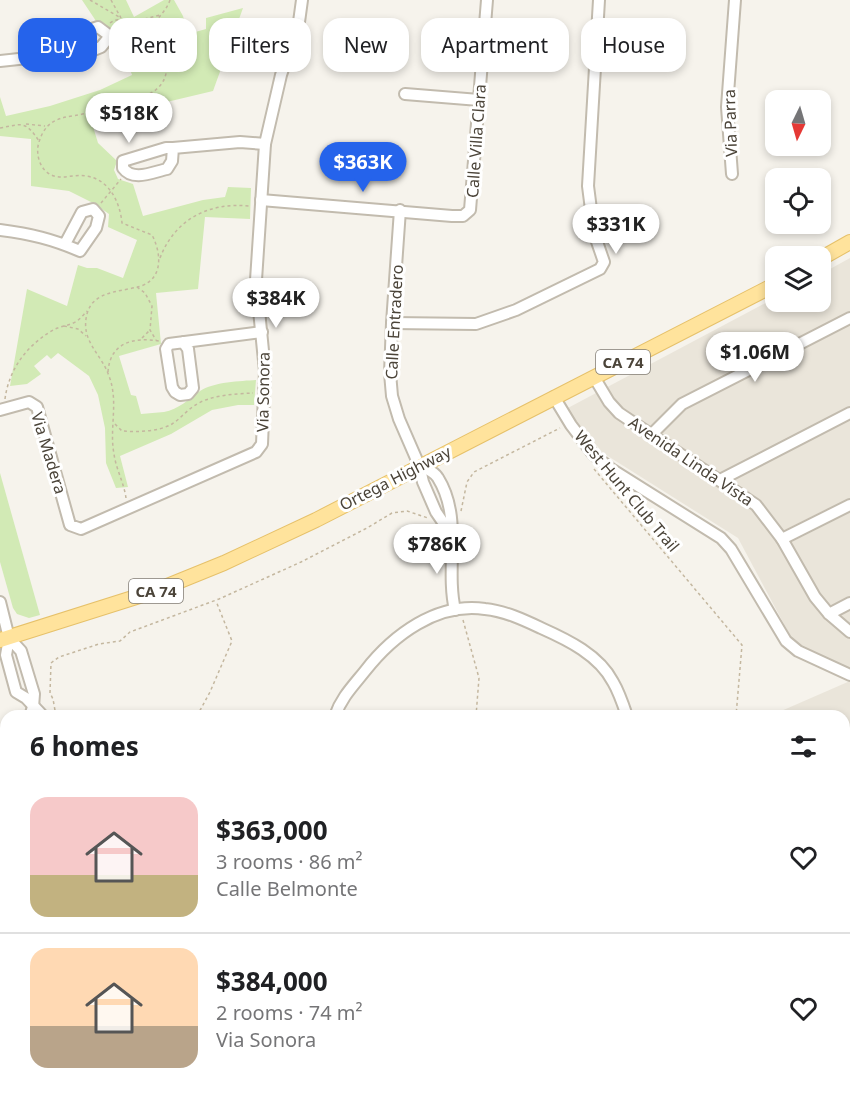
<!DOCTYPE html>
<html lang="en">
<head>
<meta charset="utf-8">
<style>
	:root { --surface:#fff; --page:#f6f6f6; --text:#202124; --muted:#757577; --line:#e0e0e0; --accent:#2563eb }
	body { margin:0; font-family:"Noto Sans",sans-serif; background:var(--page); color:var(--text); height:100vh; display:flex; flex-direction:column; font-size:22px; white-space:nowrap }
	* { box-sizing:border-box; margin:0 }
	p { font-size:20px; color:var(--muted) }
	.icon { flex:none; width:33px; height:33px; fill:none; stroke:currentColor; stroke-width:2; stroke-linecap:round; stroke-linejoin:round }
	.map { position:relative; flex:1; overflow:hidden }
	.sheet { position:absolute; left:0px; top:710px; width:850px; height:386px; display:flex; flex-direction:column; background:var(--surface); border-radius:18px 18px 0 0; box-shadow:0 3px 9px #0003 }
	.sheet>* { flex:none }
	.top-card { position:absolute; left:18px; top:18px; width:814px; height:54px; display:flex; gap:12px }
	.needle { width:39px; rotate:185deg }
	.controls { position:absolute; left:765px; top:90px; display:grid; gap:12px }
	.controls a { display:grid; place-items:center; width:66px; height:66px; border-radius:12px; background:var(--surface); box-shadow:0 3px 9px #0003; font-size:30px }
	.price { position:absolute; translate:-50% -51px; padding:0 14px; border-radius:21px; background:#fff; color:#222; font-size:20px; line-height:39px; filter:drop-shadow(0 2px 3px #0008) }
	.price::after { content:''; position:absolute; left:50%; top:36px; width:18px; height:14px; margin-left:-9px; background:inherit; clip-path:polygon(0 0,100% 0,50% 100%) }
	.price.selected { background:var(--accent); color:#fff }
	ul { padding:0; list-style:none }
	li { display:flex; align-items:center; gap:18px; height:150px; padding:0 30px }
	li+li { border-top:2px solid var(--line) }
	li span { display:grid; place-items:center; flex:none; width:168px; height:120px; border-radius:18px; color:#555 }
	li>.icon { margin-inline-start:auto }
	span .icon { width:72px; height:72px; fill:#fffc; stroke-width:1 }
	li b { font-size:26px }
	h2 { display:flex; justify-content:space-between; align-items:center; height:72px; padding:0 30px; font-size:26px }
	.chip { padding:0 21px; border-radius:18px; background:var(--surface); box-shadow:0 3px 9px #0003; font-size:21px; line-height:54px }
	.chip.selected { background:var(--accent); color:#fff }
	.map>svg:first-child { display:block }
	.residential { fill:#eae5da }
	.green { fill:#d2eab5 }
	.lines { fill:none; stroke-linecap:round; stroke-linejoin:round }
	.minor-casing { stroke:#c2bbae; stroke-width:14 }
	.major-casing { stroke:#e6c16a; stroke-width:16 }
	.path { stroke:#c4b79f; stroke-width:1.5; stroke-dasharray:3 3; stroke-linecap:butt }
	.minor { stroke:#fff; stroke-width:10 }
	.major { stroke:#ffe39c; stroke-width:14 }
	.labels { text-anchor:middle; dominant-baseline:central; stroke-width:6; stroke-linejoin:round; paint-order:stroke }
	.shield { fill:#fff; stroke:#817c74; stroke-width:1.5 }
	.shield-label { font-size:15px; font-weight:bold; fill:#4b4439 }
	.street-label { font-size:16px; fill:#4b4439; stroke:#fff }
</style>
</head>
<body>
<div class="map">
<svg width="850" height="1094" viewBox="0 0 850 1094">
	<rect width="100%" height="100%" fill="#f6f3ec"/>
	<g class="residential">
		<polygon points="850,258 850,671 802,648 792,639 738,538 603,453 566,409 775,298 776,302 820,302 821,274"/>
		<polygon points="850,681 850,1094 731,1094 731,1089 844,1089 844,716 772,715"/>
	</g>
	<g class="green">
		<path d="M82 0H126L134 17 164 0H174L183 16 188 34 206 29V18L243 8 213 91 91 120 98 143 117 161 114 170 118 179 133 184 143 216 203 200 225 197 228 187 251 188 250 219 205 217 198 289 156 293 161 344 119 356 131 395 136 396 141 414C149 413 156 413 164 412 178 410 190 398 200 391 213 382 241 381 256 380L254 405H238L212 410 171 434 120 456 128 487 116 488 106 463 105 428 98 395 89 376 58 353 51 359 47 355 34 366 41 374 27 384 10 386 27 289 67 306 78 265 87 268H97L123 278 137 240 108 227 109 214 95 204 69 191 31 186V139L0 136V97L6 116 50 106 100 90 132 75 129 66 133 64 119 32 96 21Z"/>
		<polygon points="0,473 40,615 29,618 17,614 13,608 0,562"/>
	</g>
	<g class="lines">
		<defs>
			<g id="minor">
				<polyline points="0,61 28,58 70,44 83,32 98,27 110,36 101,47 86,53 70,44"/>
				<polyline points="405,94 479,100"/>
				<path d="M173 148 172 161 167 169C153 172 133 182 123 168V161L166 148H173L240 142 265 144"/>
				<polyline points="732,174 727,107 735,0"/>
				<polyline points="261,200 452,216 463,216 470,210 487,0"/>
				<polyline points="400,210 392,323 390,373 392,396 399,419 419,465 423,482 436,512 451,534"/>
				<path d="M0 230C31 234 52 239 80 251L96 228 99 216 93 209 82 212 65 244"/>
				<polyline points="392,323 476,324 516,310 600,269 604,262 594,233 588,186 599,0"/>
				<polyline points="183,342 188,349 193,388 188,394 180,395 175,392 172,387 166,349 169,344 262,332"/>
				<polyline points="594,377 609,402 619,413 756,505 782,539 815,597 829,614 850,632"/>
				<polyline points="554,397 571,425 593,454 611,469 721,538 731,549 786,641 798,651 850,675"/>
				<polyline points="0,410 29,402 37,407 70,525 81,529 256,452 262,444 265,371 256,280 265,144 281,75 299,22 302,0"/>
				<polyline points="651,435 682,404 850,318"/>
				<path d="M419 465C425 468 435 472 438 478 463 518 445 567 455 610"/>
				<polyline points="720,480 850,413"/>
				<polyline points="782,539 850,505"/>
				<polyline points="0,602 9,638 21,651 34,694 33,707 30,716"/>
				<polyline points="829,614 850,603"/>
				<polyline points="9,638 6,655 16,692 26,698 43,716"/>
				<path d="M335 716C341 698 353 686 365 671 393 635 437 602 485 609 505 611 524 620 541 628 568 640 599 655 613 682 619 692 623 704 627 716"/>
				<polyline points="0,769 6,759"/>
				<polyline points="844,893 850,895"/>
				<polyline points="844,976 850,974"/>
				<polyline points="237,1089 240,1094"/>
				<polyline points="640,1094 641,1089"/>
				<polyline points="777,1094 779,1089"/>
			</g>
			<g id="major">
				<polyline points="820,259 850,242"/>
				<polyline points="0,640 155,591 224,563 316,520 776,284"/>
			</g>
		</defs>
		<use href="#minor" class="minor-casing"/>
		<use href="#major" class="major-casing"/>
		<g class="path">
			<polyline points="90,0 121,18"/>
			<polyline points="111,0 121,18"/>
			<polyline points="133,22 160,15"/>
			<path d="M110 23C122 14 138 25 150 29"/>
			<polyline points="26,124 45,126"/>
			<path d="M0 128C22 124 25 120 39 141"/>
			<polyline points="101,203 121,179"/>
			<path d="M160 258C175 219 209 202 249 206"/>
			<polyline points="137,287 145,293 152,306 150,330 156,340"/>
			<polyline points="64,326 78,329 86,336"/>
			<polyline points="142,338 149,331"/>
			<path d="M108 372C110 342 134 337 159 341"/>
			<path d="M5 399C9 368 28 344 55 329 62 326 71 325 77 321 81 318 84 314 87 311"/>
			<path d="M115 424 122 431C137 432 158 432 172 424 180 419 186 411 194 406 209 395 235 394 253 393"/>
			<polyline points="594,469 742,645 736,716"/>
			<path d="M126 498C124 483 116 469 114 454 109 428 119 402 109 376 101 353 80 341 87 314 93 290 122 292 141 286 164 278 161 252 152 235L122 223C120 202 109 179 86 176 75 174 64 179 54 176 40 172 35 154 39 142 48 113 68 119 91 112 95 111 99 109 104 107 131 99 173 99 166 57 164 44 161 37 151 30 156 18 166 12 170 0"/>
			<polyline points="461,511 467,482 474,472 560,428"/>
			<polyline points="463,620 479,678 476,716"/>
			<polyline points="56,716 53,699 50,693 51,663 59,657 99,644 120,641 130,632 219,599 301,562 367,528 392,513 407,511 428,518"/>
			<polyline points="197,716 210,692 232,641 216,601"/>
			<polyline points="0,996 6,996"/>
			<polyline points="38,1089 38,1094"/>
			<polyline points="732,1089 733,1094"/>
			<polyline points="420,1094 422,1089"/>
		</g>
		<use href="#minor" class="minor"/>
		<use href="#major" class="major"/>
	</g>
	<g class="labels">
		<g class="shield">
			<rect x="596" y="350" width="54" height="24" rx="4.5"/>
			<rect x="129" y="579" width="54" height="24" rx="4.5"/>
		</g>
		<g class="shield-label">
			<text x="623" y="362">CA 74</text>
			<text x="156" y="591">CA 74</text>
		</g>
		<g class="street-label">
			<text transform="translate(730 123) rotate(-92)">Via Parra</text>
			<text transform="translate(476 141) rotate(-86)">Calle Villa Clara</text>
			<text transform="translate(394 322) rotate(-87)">Calle Entradero</text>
			<text transform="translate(263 392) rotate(-89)">Via Sonora</text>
			<text transform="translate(49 453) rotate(73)">Via Madera</text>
			<text transform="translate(691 461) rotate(34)">Avenida Linda Vista</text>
			<text transform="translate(395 478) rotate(-27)">Ortega Highway</text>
			<text transform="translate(627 491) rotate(50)">West Hunt Club Trail</text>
		</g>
	</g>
</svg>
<div class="controls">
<a><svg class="needle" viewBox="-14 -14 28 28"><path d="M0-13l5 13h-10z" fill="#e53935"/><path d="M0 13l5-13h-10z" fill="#757577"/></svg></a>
<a><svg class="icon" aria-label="locate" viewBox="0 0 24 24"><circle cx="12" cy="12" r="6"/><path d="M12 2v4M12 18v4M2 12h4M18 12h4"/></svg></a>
<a><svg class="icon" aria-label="layers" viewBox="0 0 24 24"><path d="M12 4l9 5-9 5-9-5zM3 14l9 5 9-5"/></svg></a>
</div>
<b class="price" style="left:129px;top:144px">$518K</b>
<b class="price selected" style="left:363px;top:193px">$363K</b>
<b class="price" style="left:616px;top:255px">$331K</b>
<b class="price" style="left:276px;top:329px">$384K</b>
<b class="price" style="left:755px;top:383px">$1.06M</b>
<b class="price" style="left:437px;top:575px">$786K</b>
<div class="top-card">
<a class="chip selected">Buy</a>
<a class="chip">Rent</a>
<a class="chip">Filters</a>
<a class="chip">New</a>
<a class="chip">Apartment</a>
<a class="chip">House</a>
</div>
<section class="sheet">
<h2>6 homes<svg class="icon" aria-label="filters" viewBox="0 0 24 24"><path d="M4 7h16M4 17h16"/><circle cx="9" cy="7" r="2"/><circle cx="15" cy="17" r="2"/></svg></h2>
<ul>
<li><span style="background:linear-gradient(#f6c9c9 65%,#c2b280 0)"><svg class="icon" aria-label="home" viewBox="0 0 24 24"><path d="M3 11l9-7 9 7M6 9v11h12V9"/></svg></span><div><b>$363,000</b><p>3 rooms · 86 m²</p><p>Calle Belmonte</p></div><svg class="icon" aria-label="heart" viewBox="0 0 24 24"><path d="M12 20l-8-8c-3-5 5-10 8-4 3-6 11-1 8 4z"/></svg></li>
<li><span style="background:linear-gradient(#ffd9b3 65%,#b9a48a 0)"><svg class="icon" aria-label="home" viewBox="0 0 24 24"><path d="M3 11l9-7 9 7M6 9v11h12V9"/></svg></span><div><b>$384,000</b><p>2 rooms · 74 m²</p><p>Via Sonora</p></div><svg class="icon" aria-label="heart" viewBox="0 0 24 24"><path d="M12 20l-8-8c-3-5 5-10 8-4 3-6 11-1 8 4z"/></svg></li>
</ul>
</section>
</div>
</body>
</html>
